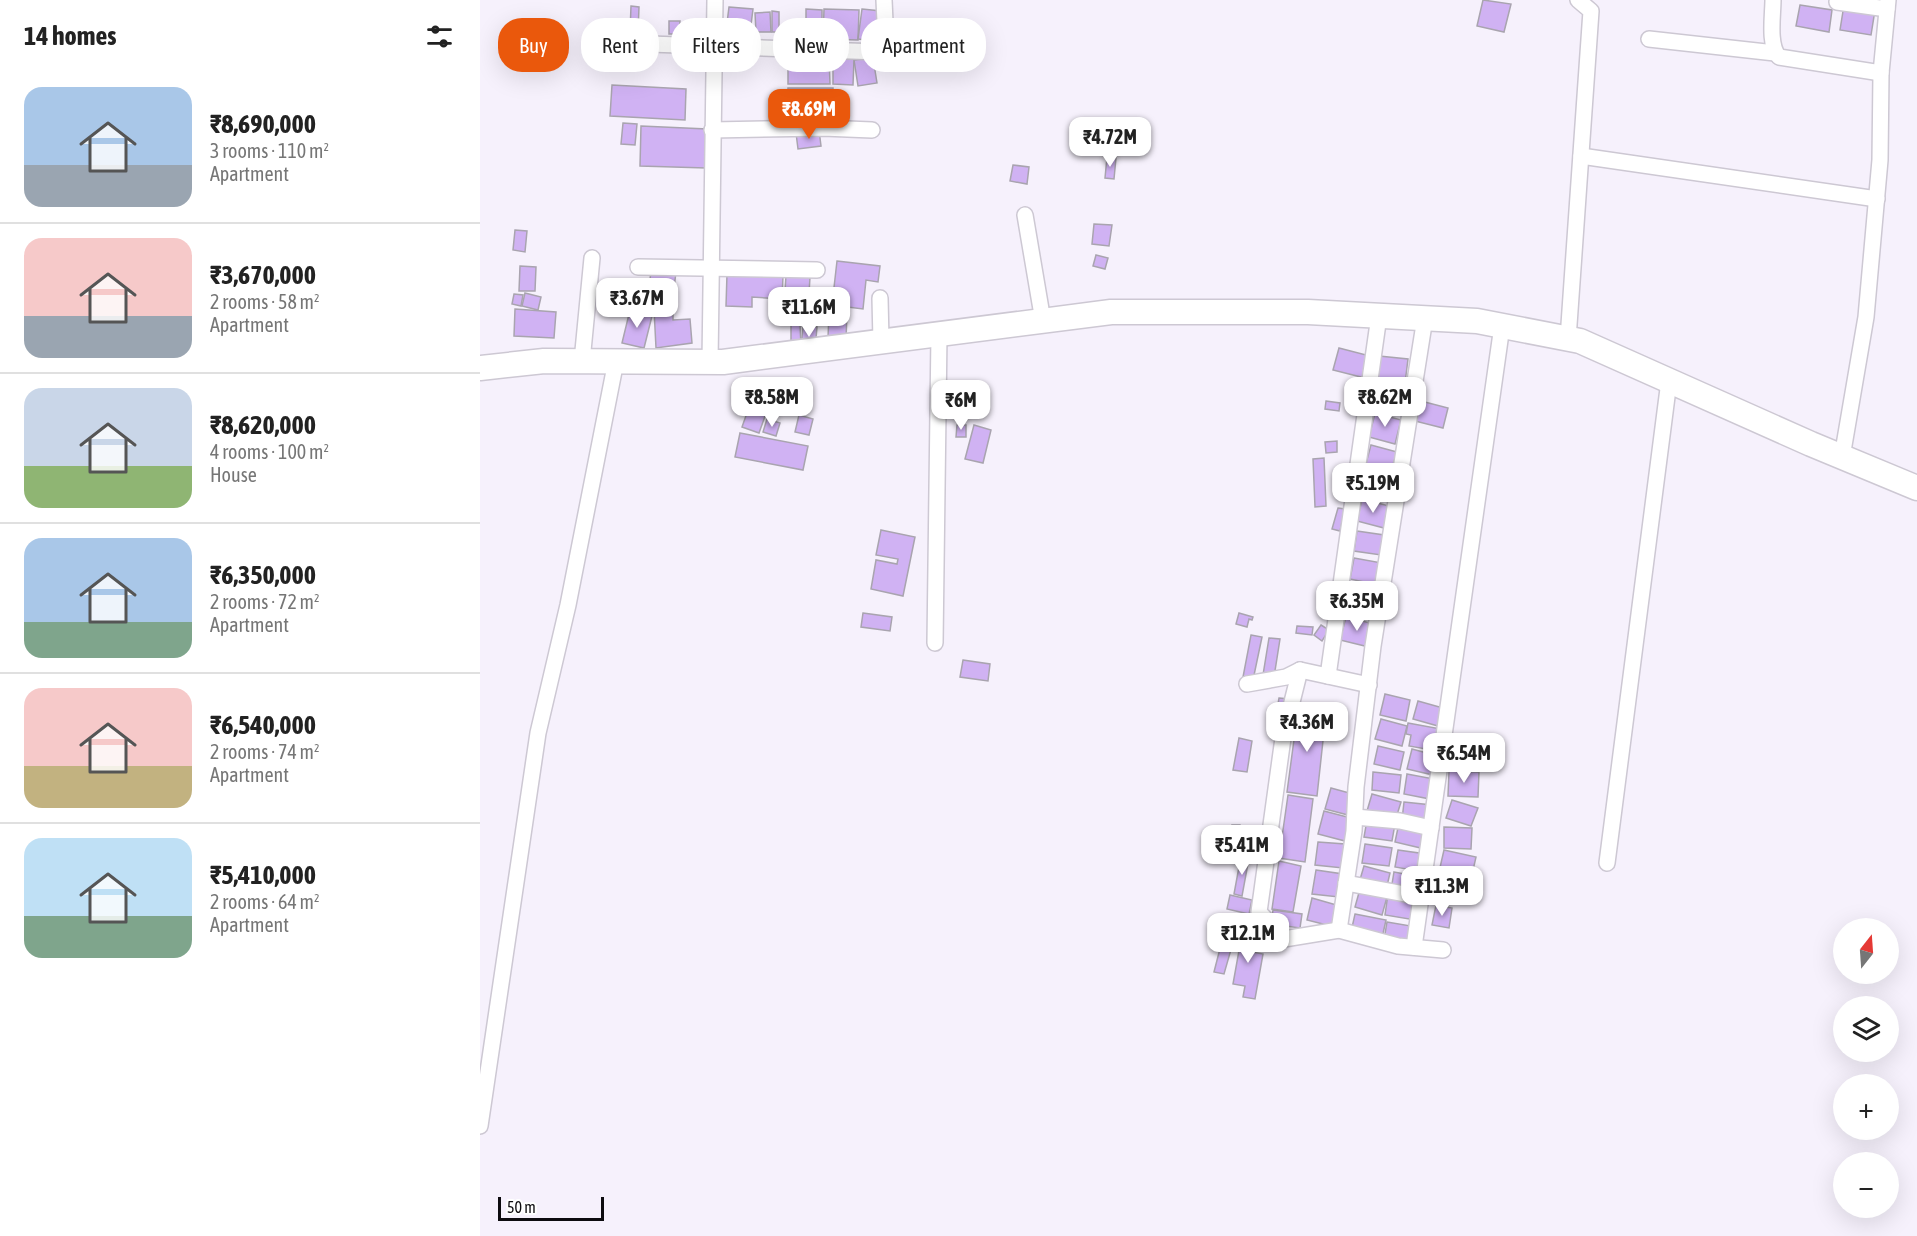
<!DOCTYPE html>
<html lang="en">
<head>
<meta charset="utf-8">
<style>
	:root { --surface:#fff; --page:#f6f6f6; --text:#222; --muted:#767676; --line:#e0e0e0; --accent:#ea580c }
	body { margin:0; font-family:"Asap Condensed",sans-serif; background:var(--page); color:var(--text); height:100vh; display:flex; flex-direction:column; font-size:22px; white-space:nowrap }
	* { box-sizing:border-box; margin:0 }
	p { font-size:20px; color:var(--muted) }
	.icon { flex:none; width:33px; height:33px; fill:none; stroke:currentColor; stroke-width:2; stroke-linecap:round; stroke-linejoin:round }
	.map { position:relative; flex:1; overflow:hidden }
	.details { display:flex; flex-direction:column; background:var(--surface); width:480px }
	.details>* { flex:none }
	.banner { position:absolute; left:18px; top:18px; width:570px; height:54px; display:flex; gap:12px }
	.needle { width:39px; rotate:17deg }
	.controls { position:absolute; left:1353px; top:918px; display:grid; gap:12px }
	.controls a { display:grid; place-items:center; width:66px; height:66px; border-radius:50%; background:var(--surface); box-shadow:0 6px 24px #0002; font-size:30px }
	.scale { position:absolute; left:18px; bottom:15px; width:106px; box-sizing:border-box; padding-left:6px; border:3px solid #0d0b0f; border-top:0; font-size:16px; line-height:21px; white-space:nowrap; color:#0d0b0f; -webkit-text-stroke:4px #fff; paint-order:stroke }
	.price { position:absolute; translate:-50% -51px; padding:0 14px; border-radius:12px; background:#fff; color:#222; font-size:20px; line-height:39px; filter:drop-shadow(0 2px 3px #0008) }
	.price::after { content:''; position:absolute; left:50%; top:36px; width:18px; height:14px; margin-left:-9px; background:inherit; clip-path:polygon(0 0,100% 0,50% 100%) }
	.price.active { background:var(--accent); color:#fff }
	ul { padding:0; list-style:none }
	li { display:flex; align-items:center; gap:18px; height:150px; padding:0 24px }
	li+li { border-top:2px solid var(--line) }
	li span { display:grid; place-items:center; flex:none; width:168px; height:120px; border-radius:18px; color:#555 }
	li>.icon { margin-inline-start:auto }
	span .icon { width:72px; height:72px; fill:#fffc; stroke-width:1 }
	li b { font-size:26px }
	h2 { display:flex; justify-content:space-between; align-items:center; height:72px; padding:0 24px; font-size:26px }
	.tag { padding:0 21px; border-radius:24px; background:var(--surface); box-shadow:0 6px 24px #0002; font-size:21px; line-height:54px }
	.tag.active { background:var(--accent); color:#fff }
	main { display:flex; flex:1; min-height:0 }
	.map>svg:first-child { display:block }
	.building { fill:#d0b2f3; stroke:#a9a4af; stroke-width:1.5 }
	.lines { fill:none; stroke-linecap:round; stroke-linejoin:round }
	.street-casing { stroke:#cdc8d3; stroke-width:18 }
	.primary-casing { stroke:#cdc8d3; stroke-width:27 }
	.street { stroke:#fff; stroke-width:15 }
	.primary { stroke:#fff; stroke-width:24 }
</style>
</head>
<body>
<main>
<section class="details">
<h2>14 homes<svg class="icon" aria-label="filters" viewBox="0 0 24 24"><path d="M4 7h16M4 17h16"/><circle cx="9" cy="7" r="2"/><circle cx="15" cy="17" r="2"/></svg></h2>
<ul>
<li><span style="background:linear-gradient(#a9c7e8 65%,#9aa5b1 0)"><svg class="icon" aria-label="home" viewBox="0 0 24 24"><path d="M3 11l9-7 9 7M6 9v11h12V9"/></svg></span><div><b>₹8,690,000</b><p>3 rooms · 110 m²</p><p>Apartment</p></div></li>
<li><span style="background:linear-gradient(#f6c9c9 65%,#9aa5b1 0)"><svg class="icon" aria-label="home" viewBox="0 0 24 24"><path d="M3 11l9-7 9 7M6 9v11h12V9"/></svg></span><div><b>₹3,670,000</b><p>2 rooms · 58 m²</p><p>Apartment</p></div></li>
<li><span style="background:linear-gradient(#c9d6e8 65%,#8fb573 0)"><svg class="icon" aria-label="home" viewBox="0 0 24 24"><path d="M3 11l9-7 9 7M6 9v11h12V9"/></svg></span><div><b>₹8,620,000</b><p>4 rooms · 100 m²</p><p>House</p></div></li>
<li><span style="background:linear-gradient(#a9c7e8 70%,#7fa58c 0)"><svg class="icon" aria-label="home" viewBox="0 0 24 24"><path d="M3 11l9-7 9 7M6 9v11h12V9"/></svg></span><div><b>₹6,350,000</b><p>2 rooms · 72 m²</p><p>Apartment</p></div></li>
<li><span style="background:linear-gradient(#f6c9c9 65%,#c2b280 0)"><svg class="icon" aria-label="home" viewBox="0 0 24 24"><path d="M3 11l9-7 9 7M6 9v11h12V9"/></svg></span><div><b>₹6,540,000</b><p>2 rooms · 74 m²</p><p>Apartment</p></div></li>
<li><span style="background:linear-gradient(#bfe0f5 65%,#7fa58c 0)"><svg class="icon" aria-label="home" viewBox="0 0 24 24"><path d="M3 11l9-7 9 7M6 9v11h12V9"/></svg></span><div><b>₹5,410,000</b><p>2 rooms · 64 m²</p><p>Apartment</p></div></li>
</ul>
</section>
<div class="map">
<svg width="1437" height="1236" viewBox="0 0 1437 1236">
	<rect width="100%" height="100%" fill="#f6f1fc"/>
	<g class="building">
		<polygon points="1003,0 1031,4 1024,32 997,26"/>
		<polygon points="1320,5 1352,10 1349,32 1316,26"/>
		<polygon points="1364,5 1395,10 1391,35 1360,30"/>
		<polygon points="151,6 159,7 158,33 150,33"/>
		<polygon points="249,7 273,9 271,25 247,23"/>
		<polygon points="326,9 342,10 342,39 326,39"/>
		<polygon points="344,9 379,10 378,40 343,39"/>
		<polygon points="382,9 401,11 396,42 378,39"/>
		<polygon points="292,11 299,12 299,32 292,32"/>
		<polygon points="290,12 291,32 276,32 275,13"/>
		<polygon points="189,21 200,21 199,34 189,34"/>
		<polygon points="133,24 139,25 137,36 130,35"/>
		<polygon points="308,57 349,57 350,84 308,84"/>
		<polygon points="393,58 397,83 378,86 374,60"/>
		<polygon points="353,59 374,59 373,85 353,84"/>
		<polygon points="132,85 206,89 205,120 130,116"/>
		<polygon points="308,88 353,88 353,117 307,117"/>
		<polygon points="143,123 157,124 155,145 141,144"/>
		<polygon points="161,126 227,129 226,168 160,166"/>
		<polygon points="339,130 341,146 318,149 316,133"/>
		<polygon points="627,157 636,158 634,179 625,178"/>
		<polygon points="533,165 549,167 547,184 530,181"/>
		<polygon points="614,224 632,225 629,246 612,244"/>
		<polygon points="35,230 47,231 45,252 33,250"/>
		<polygon points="616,255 628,258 625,269 613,266"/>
		<polygon points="357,261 400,266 398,282 386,280 383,309 352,305"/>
		<polygon points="40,266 56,267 55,291 39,291"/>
		<polygon points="171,269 196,272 192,305 168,302"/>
		<polygon points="247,274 303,276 302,299 272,297 272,307 246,306"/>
		<polygon points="306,275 330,277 328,310 304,308"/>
		<polygon points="45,293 61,297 58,310 42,306"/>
		<polygon points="34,294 43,295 41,306 32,304"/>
		<polygon points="193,308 193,320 210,319 212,343 176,348 174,309"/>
		<polygon points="35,309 76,312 74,338 34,336"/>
		<polygon points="150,310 172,316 164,348 142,343"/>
		<polygon points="349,312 367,313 366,339 348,338"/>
		<polygon points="311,325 320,325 321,346 311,346"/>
		<polygon points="323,326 337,327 335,349 321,348"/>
		<polygon points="859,348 890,356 885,378 853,370"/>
		<polygon points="899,356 928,359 925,383 896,379"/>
		<polygon points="897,387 923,392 919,414 893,409"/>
		<polygon points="273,396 290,402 279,433 262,427"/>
		<polygon points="846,401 860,403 859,411 845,409"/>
		<polygon points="941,401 968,408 963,428 935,421"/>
		<polygon points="895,413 921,420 915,444 889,437"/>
		<polygon points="319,415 333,419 329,435 315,432"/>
		<polygon points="287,419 300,423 296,436 283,432"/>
		<polygon points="477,425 486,425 486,437 476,437"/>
		<polygon points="494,425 511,430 503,463 485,459"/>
		<polygon points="260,433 328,446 323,470 255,457"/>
		<polygon points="857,441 857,452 846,453 845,442"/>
		<polygon points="891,445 917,452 911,471 885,467"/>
		<polygon points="844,458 846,506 835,507 833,459"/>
		<polygon points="886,469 915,475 910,500 881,494"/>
		<polygon points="882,499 909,506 904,528 877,521"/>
		<polygon points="858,508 865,509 860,531 852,529"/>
		<polygon points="401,530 435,537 423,596 391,589 396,560 417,564 418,559 396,555"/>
		<polygon points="877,531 904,535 901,555 874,551"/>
		<polygon points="874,558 902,563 898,585 870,579"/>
		<polygon points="869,586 897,590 894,614 866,610"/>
		<polygon points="383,613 412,617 410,631 381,627"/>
		<polygon points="759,613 773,617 772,620 769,619 767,627 756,624"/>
		<polygon points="866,617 894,624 889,647 860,640"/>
		<polygon points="841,625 849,630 842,641 834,635"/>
		<polygon points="817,626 833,627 832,635 816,633"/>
		<polygon points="771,635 782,637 773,680 763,677"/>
		<polygon points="789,638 800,639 794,677 783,675"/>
		<polygon points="483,660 510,664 508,681 480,677"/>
		<polygon points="905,694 930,700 926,721 900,715"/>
		<polygon points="799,698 809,699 806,718 796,716"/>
		<polygon points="938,701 963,708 958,726 933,719"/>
		<polygon points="818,710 846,713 837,796 807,792"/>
		<polygon points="901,719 927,726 922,746 895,739"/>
		<polygon points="928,723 961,729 957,751 929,746 931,735 926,734"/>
		<polygon points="759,738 772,741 767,772 753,770"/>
		<polygon points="976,743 1000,747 997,769 973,764"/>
		<polygon points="898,746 924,752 920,770 894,764"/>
		<polygon points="932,749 958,756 953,775 927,769"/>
		<polygon points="969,771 999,772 998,797 968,796"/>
		<polygon points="893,772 921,775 919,793 892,790"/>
		<polygon points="927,774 954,779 950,799 924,794"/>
		<polygon points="851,788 873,794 868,815 845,809"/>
		<polygon points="892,794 921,802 916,818 887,811"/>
		<polygon points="808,795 833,799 825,862 799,858"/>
		<polygon points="972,800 998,808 991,826 966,818"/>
		<polygon points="924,802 952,805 950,823 922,820"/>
		<polygon points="844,811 871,818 865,841 838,834"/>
		<polygon points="887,820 915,824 912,841 884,837"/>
		<polygon points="919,823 950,830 945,849 915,842"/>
		<polygon points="752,825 760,825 762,853 754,854"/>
		<polygon points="964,827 992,828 991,849 964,848"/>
		<polygon points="838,842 865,844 863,868 835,865"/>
		<polygon points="885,844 912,848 909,866 882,863"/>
		<polygon points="918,850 946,854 943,872 915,867"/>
		<polygon points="964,850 996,857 991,879 959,872"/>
		<polygon points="761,856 769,858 762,896 754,894"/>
		<polygon points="799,861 821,866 813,912 792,909"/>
		<polygon points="884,866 910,873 906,890 879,883"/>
		<polygon points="836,870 863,874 859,897 832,894"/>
		<polygon points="914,872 941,877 938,894 911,890"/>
		<polygon points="959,878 988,884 984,903 955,898"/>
		<polygon points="880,889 907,897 902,915 875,907"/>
		<polygon points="908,894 938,899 935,920 905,915"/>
		<polygon points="750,895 772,900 769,914 747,909"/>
		<polygon points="832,898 860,906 855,927 827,920"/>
		<polygon points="956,905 972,908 969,928 952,925"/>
		<polygon points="793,910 822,914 820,928 791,924"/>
		<polygon points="875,914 906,920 902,938 871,932"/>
		<polygon points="765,917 772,918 767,951 783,954 775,999 763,997 765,986 753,984"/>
		<polygon points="907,922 931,926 928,944 904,940"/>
		<polygon points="745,929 756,932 744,974 734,972"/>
	</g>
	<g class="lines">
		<defs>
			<g id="street">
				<path d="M1293 0C1293 15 1288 45 1299 57L1401 73"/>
				<polyline points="1357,2 1407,9"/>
				<polyline points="1169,39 1295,53"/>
				<polyline points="141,43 400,52 405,22 404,0"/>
				<polyline points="232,130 343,128 392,130"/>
				<polyline points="1101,156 1397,199"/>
				<polyline points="545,215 563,321"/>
				<polyline points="158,267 337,270"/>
				<polyline points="400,298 401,341"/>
				<polyline points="1088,339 1111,11 1098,0"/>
				<polyline points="102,361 112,258"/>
				<polyline points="230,362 235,0"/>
				<polyline points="1362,457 1386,317 1400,160 1401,73 1408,0"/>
				<polyline points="455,643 459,334"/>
				<polyline points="820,670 803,738 779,912 804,939 859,930 918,946 963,950"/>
				<polyline points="848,676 899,316"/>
				<polyline points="767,684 806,677 820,670 889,685"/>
				<polyline points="875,817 920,821 951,828"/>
				<polyline points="1127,863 1189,381"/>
				<polyline points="866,883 941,897"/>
				<polyline points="859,930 874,831 876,787 893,646 945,318"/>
				<polyline points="934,947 1022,326"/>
				<polyline points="0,1126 58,733 88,605 136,361"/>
			</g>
			<polyline id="primary" points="0,368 64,361 243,362 631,312 828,312 997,321 1100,341 1331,444 1437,488"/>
		</defs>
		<use href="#street" class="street-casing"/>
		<use href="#primary" class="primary-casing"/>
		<use href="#street" class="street"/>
		<use href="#primary" class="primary"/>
	</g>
</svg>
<div class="controls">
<a><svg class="needle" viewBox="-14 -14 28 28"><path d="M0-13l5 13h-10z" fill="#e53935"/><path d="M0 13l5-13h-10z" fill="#767676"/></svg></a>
<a><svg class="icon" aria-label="layers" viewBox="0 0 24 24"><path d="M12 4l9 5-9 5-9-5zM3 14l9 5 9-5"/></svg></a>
<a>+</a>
<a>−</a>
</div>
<div class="scale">50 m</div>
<b class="price active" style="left:329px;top:140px">₹8.69M</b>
<b class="price" style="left:630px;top:168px">₹4.72M</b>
<b class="price" style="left:157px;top:329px">₹3.67M</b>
<b class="price" style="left:329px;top:338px">₹11.6M</b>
<b class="price" style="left:292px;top:428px">₹8.58M</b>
<b class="price" style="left:905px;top:428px">₹8.62M</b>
<b class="price" style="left:481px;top:431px">₹6M</b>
<b class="price" style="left:893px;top:514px">₹5.19M</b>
<b class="price" style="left:877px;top:632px">₹6.35M</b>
<b class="price" style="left:827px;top:753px">₹4.36M</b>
<b class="price" style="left:984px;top:784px">₹6.54M</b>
<b class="price" style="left:762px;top:876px">₹5.41M</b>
<b class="price" style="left:962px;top:917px">₹11.3M</b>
<b class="price" style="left:768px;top:964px">₹12.1M</b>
<div class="banner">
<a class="tag active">Buy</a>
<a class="tag">Rent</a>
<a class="tag">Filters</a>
<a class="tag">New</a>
<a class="tag">Apartment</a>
</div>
</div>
</main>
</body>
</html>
